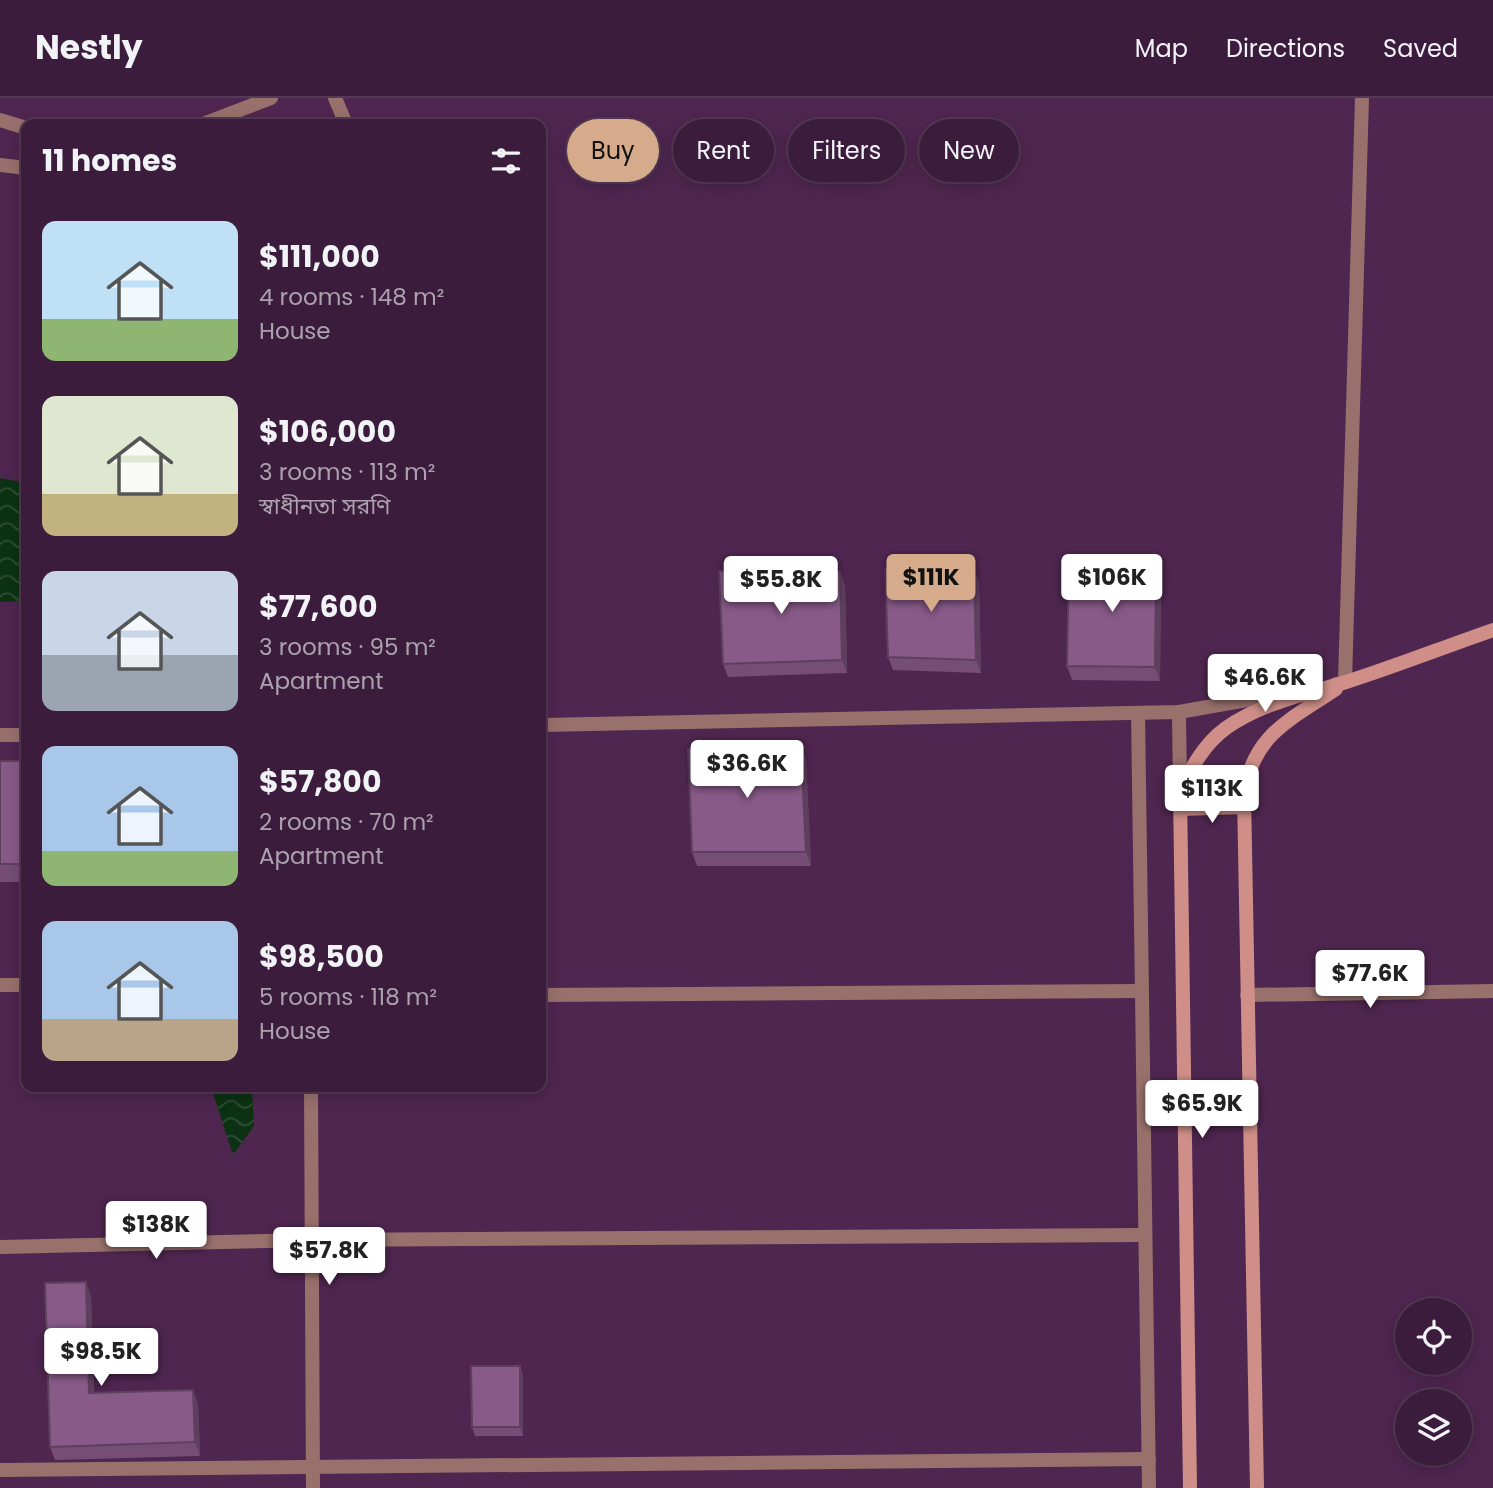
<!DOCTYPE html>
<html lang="en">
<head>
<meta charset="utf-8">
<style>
	:root { --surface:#3b1c3c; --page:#462947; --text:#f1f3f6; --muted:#aca1af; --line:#543a56; --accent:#d6ab8b }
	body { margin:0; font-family:Poppins,"Noto Sans Bengali",sans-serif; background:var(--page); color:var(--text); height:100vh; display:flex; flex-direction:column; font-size:26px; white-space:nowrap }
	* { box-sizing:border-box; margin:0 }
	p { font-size:23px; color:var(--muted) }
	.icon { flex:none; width:38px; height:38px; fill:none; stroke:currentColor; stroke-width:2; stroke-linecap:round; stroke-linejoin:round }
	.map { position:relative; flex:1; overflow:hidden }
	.sheet { position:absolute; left:21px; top:21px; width:525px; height:973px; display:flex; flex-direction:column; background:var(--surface); border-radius:14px; box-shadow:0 4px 18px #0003,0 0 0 2px var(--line) }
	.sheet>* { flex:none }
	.banner { position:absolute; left:567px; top:21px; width:665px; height:63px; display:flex; gap:14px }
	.tools { position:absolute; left:1395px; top:1200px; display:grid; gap:14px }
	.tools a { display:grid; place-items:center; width:77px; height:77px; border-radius:50%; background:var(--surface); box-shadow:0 4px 18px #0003,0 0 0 2px var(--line); font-size:35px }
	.price { position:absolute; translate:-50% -60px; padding:0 16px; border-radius:7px; background:#fff; color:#222; font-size:23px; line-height:46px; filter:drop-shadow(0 2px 4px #0008) }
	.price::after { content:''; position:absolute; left:50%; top:42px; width:21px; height:16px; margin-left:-10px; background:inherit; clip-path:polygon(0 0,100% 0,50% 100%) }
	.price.selected { background:var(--accent); color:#111 }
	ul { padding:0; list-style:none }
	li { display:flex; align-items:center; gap:21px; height:175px; padding:0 21px }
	li span { display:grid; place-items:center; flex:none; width:196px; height:140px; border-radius:14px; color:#555 }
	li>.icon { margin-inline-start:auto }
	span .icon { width:84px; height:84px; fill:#fffc; stroke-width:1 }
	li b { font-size:30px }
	h2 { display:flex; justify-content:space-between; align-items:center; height:84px; padding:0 21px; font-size:30px }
	.chip { padding:0 24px; border-radius:32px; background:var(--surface); box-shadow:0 4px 18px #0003,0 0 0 2px var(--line); font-size:24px; line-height:63px }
	.chip.selected { background:var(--accent); color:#111 }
	header { display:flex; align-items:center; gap:42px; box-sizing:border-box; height:98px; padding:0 35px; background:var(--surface); border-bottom:2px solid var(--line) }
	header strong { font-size:33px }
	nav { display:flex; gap:38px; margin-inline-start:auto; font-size:24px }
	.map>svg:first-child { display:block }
	.water { fill:url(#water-waves) }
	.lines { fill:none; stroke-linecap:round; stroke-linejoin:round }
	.street { stroke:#99716c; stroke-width:14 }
	.secondary { stroke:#cf8f88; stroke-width:14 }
	.wall { fill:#754d75 }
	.shaded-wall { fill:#5f3f5f }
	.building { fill:#885a88; stroke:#5f3f5f; stroke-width:2 }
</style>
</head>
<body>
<header>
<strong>Nestly</strong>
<nav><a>Map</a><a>Directions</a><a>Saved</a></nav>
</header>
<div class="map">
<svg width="1493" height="1390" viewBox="0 0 1493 1390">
	<defs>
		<pattern id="water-waves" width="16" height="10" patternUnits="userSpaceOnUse" patternTransform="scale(1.75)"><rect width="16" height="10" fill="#0c3213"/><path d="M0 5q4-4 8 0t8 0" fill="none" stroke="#304f36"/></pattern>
	</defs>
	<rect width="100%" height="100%" fill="#4f2650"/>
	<g class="water">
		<polygon points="0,380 26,385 26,503 0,504"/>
		<polygon points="211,989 252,989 254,1028 233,1057"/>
	</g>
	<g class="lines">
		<g class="street">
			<polyline points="335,0 346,26"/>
			<polyline points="0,22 26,30"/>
			<polyline points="203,26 271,0"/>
			<polyline points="0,67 26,70"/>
			<polyline points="1336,586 1345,584 1362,0"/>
			<polyline points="1179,614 1180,694"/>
			<polyline points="1138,615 1149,1390"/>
			<polyline points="541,627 1179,614 1299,593"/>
			<polyline points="0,637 26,637"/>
			<polyline points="0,887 26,887"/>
			<polyline points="541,897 1142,893"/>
			<polyline points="1247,897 1493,893"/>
			<polyline points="311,989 313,1390"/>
			<polyline points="0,1149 312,1142 1145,1137"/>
			<polyline points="0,1372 1149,1361"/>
		</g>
		<g class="secondary">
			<polyline points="1180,711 1244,709"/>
			<path d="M1190 1390 1180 694C1191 670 1204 646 1226 630 1263 604 1305 597 1346 584 1396 568 1444 549 1493 532"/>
			<path d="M1257 1390 1244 697C1253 636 1289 623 1336 591"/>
		</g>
	</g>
	<g class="wall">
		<polygon points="1156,463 1161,477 1160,583 1072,582 1067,568"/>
		<polygon points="979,484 981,575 893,572 888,559"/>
		<polygon points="845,487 847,575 728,579 723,566"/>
		<polygon points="801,649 806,662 811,768 697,768 692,754"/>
		<rect x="0" y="663" width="26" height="121"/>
		<polygon points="91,1198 94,1295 198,1306 200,1358 55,1362 50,1349"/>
		<polygon points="520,1268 523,1277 523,1338 475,1338 472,1329"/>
	</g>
	<g class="shaded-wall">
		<polygon points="1156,463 1161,477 1160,583 1155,569"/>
		<polygon points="974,471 979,484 981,575 976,562"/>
		<polygon points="840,473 845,487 847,575 842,562"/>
		<polygon points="801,649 806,662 811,768 806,754"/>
		<polygon points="86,1184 91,1198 94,1309 89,1295"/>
		<polygon points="520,1268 523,1277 523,1338 520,1329"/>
		<polygon points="193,1292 198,1306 200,1358 195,1344"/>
	</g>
	<g class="building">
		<polygon points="1069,462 1156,463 1155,569 1067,568"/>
		<polygon points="885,471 974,471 976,562 888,559"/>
		<polygon points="719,473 840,473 842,562 723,566"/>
		<polygon points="801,649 806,754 692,754 688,651"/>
		<rect x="0" y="663" width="26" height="103"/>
		<polygon points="86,1184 89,1295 193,1292 195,1344 50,1349 45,1185"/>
		<polygon points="471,1268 520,1268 520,1329 472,1329"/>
	</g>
</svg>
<div class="tools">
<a><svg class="icon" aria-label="locate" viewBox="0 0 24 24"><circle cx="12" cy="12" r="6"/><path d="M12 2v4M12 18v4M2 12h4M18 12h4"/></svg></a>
<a><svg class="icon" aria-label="layers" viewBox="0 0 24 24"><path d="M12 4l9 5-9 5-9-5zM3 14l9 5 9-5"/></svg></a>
</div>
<b class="price selected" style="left:931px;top:516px">$111K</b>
<b class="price" style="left:1112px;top:516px">$106K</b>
<b class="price" style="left:781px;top:518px">$55.8K</b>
<b class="price" style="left:1265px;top:616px">$46.6K</b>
<b class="price" style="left:747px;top:702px">$36.6K</b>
<b class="price" style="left:1212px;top:727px">$113K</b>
<b class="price" style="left:1370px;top:912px">$77.6K</b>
<b class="price" style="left:1202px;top:1042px">$65.9K</b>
<b class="price" style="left:156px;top:1163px">$138K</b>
<b class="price" style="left:329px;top:1189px">$57.8K</b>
<b class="price" style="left:101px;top:1290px">$98.5K</b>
<div class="banner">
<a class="chip selected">Buy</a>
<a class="chip">Rent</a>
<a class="chip">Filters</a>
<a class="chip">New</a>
</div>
<section class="sheet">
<h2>11 homes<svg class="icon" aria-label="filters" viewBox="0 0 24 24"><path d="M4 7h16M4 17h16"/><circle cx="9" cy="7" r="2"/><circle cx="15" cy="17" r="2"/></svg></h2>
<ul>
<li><span style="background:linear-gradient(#bfe0f5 70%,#8fb573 0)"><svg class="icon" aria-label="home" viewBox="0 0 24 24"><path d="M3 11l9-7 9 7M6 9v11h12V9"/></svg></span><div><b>$111,000</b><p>4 rooms · 148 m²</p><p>House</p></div></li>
<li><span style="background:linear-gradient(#dfe7d0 70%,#c2b280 0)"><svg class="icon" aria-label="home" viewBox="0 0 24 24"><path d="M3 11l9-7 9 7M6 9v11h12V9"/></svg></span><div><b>$106,000</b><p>3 rooms · 113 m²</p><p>স্বাধীনতা সরণি</p></div></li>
<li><span style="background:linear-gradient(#c9d6e8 60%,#9aa5b1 0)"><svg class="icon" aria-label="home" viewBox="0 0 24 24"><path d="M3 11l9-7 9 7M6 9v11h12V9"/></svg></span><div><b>$77,600</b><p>3 rooms · 95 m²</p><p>Apartment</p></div></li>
<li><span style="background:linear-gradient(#a9c7e8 75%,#8fb573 0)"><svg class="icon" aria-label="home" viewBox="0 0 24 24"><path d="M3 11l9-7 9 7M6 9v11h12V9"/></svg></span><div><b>$57,800</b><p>2 rooms · 70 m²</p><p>Apartment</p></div></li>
<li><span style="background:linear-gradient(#a9c7e8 70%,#b9a48a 0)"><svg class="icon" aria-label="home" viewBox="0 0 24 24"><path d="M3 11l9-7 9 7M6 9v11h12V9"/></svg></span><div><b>$98,500</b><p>5 rooms · 118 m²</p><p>House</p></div></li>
</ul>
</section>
</div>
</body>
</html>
